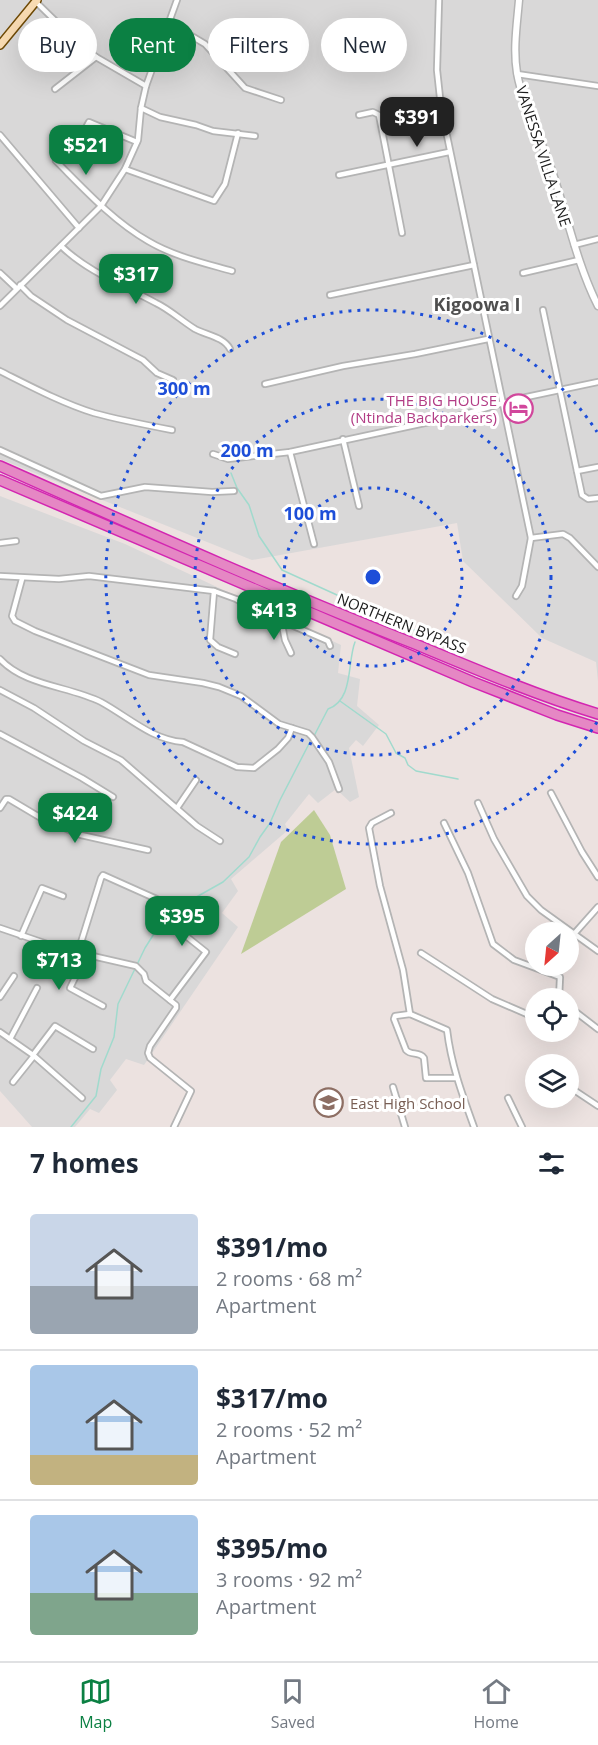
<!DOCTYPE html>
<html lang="en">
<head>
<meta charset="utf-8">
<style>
	:root { --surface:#fff; --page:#f6f6f7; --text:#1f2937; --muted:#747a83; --line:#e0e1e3; --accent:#0b8043 }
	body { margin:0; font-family:"Open Sans",sans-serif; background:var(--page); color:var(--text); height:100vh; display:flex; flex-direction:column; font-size:22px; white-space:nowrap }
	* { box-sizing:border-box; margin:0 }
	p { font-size:20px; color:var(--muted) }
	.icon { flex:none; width:33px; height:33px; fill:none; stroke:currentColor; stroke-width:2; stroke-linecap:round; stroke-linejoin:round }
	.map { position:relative; height:1127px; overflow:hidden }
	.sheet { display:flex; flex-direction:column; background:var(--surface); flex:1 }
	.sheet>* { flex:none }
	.guide { position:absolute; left:18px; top:18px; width:562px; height:54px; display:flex; gap:12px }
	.needle { width:39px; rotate:207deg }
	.buttons { position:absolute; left:525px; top:922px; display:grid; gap:12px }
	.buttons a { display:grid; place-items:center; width:54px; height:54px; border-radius:50%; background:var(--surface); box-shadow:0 6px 24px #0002; font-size:30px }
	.price { position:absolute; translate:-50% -51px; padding:0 14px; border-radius:12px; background:var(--accent); color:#fff; font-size:20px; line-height:39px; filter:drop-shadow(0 2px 3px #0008) }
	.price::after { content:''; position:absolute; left:50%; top:36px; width:18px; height:14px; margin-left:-9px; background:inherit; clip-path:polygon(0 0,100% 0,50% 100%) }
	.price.active { background:#222; color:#fff }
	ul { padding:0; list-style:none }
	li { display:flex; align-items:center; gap:18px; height:150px; padding:0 30px }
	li+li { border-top:2px solid var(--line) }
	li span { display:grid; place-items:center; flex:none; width:168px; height:120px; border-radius:6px; color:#555 }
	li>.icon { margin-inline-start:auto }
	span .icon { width:72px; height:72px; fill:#fffc; stroke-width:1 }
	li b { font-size:26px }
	h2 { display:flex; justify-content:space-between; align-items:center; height:72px; padding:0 30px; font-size:26px }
	.tag { padding:0 21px; border-radius:27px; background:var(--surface); box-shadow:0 6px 24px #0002; font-size:21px; line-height:54px }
	.tag.active { background:var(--accent); color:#fff }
	.tabs { display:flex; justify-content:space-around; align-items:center; height:84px; border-top:2px solid var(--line); background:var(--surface); font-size:16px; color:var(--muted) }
	.tabs a { display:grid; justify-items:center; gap:3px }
	.tabs .active { color:var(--accent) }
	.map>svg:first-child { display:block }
	.residential { fill:#d9d8d8 }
	.forest { fill:#becc95 }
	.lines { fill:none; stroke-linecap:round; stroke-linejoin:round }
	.stream { stroke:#a0dacd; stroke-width:1.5 }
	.minor-casing { stroke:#b4b4b4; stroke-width:8 }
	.tertiary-casing { stroke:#b4b4b4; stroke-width:9 }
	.secondary-casing { stroke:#6e4905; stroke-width:10 }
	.motorway-casing { stroke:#d325b1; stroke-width:12 }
	.minor { stroke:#fff; stroke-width:4.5 }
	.tertiary { stroke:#fff; stroke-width:6 }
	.secondary { stroke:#f8dbb2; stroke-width:7 }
	.motorway { stroke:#e587c4; stroke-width:9 }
	.ring { fill:none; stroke:#1d4ed8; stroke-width:3; stroke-dasharray:3 6 }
	.labels { text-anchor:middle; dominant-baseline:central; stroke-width:6; stroke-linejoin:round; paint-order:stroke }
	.street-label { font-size:15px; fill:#1b1b1b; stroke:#fff }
	.hotel-label { font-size:15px; fill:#b23c85; stroke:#fff; text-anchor:end }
	.education-label { font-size:15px; fill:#785e54; stroke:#fff; text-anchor:start }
	.quarter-label { font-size:18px; font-weight:bold; fill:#4e4e4e; stroke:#fff }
	.centre { fill:#1d4ed8; stroke:#fff; stroke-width:3 }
	.ring-label { font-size:18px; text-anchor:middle; font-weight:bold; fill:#1d4ed8; stroke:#fff; stroke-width:6; stroke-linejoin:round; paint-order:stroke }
</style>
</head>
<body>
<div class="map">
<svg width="598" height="1127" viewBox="0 0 598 1127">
	<rect width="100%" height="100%" fill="#ece2e0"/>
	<g class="residential">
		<polygon points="0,0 598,0 598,681 596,662 542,638 463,561 457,523 252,560 0,459"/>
		<polygon points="0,496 125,544 341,645 338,673 360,679 357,706 379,725 363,746 356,740 349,748 359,797 350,802 336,789 318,803 309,794 285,824 288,830 231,879 238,891 222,913 238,927 144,1065 126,1059 110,1080 117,1090 99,1113 90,1109 75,1127 32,1127 0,1091"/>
	</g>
	<polygon class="forest" points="314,810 330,835 346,889 241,954 281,842"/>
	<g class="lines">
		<g class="stream">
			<polyline points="231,473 237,488 249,505 259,536 282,570 425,635"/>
			<polyline points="340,701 386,734 396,753 405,758 408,765 416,771 458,779"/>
			<path d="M314 736 328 709C354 700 347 662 355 642"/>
			<polyline points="71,1127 96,1096 101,1069 114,1037 118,1004 145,948 157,929 184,904 223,882 249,857 260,837 270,823 280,800 311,740"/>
		</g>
		<defs>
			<g id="minor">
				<polyline points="439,0 437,70 441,107 531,538 563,534 570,538 598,567"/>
				<polyline points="36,2 75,40 96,57 146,86"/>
				<polyline points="168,22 205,44 245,88 281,100"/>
				<polyline points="517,74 598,86"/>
				<polyline points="55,89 96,57"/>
				<polyline points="141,108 160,117 196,125 213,131 255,136"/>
				<polyline points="359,115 373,112 379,115 402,233"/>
				<polyline points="0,135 79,228"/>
				<polyline points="98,141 106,130"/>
				<polyline points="77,144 89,122 137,142"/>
				<path d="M56 161C84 189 113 221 148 241 173 256 204 263 232 271"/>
				<polyline points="125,169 214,201 225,184 238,133"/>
				<polyline points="339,175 449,152"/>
				<polyline points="574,245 598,239"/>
				<path d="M61 246C88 272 123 285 156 303 169 309 182 321 195 329 206 335 224 337 230 349"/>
				<polyline points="0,273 16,288"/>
				<polyline points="523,273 579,260"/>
				<polyline points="20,285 31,296 67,320 143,360 157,373 173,380"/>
				<polyline points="330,295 474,265"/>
				<polyline points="0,306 101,206 125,169 138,140 141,108 146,86 177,0"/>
				<polyline points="543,310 582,495 588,499 598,498"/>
				<path d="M0 371C30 386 62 403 94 413 120 420 146 425 172 430"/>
				<polyline points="265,384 343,366 415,354 488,339"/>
				<polyline points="343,439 359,506"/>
				<polyline points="0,450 101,496 145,487 212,492 234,491"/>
				<polyline points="290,452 314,544"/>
				<polyline points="213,454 228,459 290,452 462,415 517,399 598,382"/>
				<polyline points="577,471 598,467"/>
				<polyline points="0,543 16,541"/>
				<polyline points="0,576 59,579 89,576 214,591 210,640 218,647 235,654"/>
				<polyline points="22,579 12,616 15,621 35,631 149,675 203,683 219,687 241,696 279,724 308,733 312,737 329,762 339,789"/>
				<polyline points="214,591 236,599 272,619 289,624 328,641 330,646"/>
				<polyline points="516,596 522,586 531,538"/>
				<polyline points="281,620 285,640 291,653"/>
				<path d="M0 659C25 686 69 686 101 702 127 716 152 740 183 742L237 767 254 768 278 749 288 738 292 728"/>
				<polyline points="0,690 34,708 84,741 121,760 197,826 220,841"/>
				<polyline points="0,734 82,778 113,797"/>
				<polyline points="551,793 582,852 598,877"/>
				<polyline points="478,803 494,839 527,896 541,910 598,951"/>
				<polyline points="0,808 6,799 9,799 41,818 81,835 148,850"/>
				<polyline points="177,808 196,780"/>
				<polyline points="391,813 372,823 369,828 380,886 403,970 410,1014"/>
				<polyline points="444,823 468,873 493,944 514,960 560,977 559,999"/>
				<polyline points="0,928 62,949 136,966 144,974 146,981 176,1005 176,1008 150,1046 148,1053 150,1058 191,1091 174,1127"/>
				<polyline points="574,934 598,907"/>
				<polyline points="21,936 42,888 63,896"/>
				<polyline points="78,952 101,878 103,875 170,905 165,914"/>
				<polyline points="87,953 70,988 103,1006"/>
				<polyline points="421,953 492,999 536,1018"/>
				<polyline points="0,997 14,976"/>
				<polyline points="170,1000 206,952 171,924"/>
				<polyline points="568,1006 598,1029"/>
				<polyline points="0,1032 33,1055 82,1098"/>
				<polyline points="10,1039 37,988"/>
				<polyline points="33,1055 55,1026 93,1049"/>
				<polyline points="538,1064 539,1065"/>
				<path d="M456 1078H426L424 1058C419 1051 411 1056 406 1050L394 1019 395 1016 410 1014 447 1030C451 1064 462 1094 474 1127"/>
				<polyline points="13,1082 33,1057"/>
				<polyline points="568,1086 598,1106"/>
				<polyline points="393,1087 405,1127"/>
				<polyline points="508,1098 522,1127"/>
			</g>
			<path id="tertiary" d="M519 0C517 24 513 49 517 73 523 106 540 136 551 168 567 214 576 262 598 306"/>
			<polyline id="secondary" points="0,45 37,0"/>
			<g id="motorway">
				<path d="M0 466C137 527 275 589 415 644 475 669 536 695 598 714"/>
				<polyline points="0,480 473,682 557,715 598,728"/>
			</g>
		</defs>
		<use href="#minor" class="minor-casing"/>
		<use href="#tertiary" class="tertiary-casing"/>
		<use href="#secondary" class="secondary-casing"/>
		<use href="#motorway" class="motorway-casing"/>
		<use href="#minor" class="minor"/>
		<use href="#tertiary" class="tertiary"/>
		<use href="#secondary" class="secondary"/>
		<use href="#motorway" class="motorway"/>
	</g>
	<g class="ring">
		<circle cx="373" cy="577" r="89"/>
		<circle cx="373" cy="577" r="178"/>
		<path d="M597 722A267 267 0 1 1 597 432"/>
	</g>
	<defs>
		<symbol id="hotel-ring" viewBox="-11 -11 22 22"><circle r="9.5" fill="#fff" stroke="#d1479c" stroke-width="1.5"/><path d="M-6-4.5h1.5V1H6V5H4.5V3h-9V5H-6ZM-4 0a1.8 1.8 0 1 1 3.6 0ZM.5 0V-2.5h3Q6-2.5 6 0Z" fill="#d1479c"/></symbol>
		<symbol id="school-ring" viewBox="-11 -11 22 22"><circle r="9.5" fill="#fff" stroke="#8d6e63" stroke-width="1.5"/><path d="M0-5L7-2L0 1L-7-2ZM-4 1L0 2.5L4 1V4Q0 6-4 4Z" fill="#8d6e63"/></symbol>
	</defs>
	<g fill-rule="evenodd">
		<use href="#hotel-ring" x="502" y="392" width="33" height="33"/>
		<use href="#school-ring" x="312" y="1086" width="33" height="33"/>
	</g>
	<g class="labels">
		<g class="street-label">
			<text transform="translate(544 156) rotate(72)">VANESSA VILLA LANE</text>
			<text transform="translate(402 623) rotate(22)">NORTHERN BYPASS</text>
		</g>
		<g class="hotel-label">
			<text x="497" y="400">THE BIG HOUSE<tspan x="497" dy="17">(Ntinda Backparkers)</tspan></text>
		</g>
		<g class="education-label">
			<text x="350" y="1103">East High School</text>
		</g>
		<g class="quarter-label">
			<text x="477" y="304">Kigoowa I</text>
		</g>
	</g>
	<circle cx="373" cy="577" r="9" class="centre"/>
	<g class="ring-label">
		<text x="184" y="395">300 m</text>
		<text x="247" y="457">200 m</text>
		<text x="310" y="520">100 m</text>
	</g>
</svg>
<div class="buttons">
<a><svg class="needle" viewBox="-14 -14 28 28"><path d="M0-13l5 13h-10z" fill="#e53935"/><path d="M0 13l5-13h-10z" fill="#747a83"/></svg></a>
<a><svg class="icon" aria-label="locate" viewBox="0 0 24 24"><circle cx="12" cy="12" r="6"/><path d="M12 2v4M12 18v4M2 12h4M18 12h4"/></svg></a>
<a><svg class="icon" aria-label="layers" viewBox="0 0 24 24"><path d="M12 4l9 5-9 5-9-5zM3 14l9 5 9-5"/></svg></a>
</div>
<b class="price active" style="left:417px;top:148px">$391</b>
<b class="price" style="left:86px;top:176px">$521</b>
<b class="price" style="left:136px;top:305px">$317</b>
<b class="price" style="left:274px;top:641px">$413</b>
<b class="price" style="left:75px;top:844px">$424</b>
<b class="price" style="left:182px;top:947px">$395</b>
<b class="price" style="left:59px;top:991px">$713</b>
<div class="guide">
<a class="tag">Buy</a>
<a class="tag active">Rent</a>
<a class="tag">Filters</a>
<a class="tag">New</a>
</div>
</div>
<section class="sheet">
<h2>7 homes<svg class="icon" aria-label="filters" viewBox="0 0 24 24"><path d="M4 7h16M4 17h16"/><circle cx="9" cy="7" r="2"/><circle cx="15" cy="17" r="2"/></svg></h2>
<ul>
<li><span style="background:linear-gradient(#c9d6e8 60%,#9aa5b1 0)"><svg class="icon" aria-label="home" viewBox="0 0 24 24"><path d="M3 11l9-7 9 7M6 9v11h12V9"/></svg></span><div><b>$391/mo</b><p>2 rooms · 68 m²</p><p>Apartment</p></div></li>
<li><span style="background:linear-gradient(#a9c7e8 75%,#c2b280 0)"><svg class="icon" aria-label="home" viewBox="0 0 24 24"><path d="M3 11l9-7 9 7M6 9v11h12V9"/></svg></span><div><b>$317/mo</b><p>2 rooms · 52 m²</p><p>Apartment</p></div></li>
<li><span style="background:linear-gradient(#a9c7e8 65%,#7fa58c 0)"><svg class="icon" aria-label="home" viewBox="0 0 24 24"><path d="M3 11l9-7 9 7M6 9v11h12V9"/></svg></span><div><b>$395/mo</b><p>3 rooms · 92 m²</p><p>Apartment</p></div></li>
</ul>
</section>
<nav class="tabs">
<a class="active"><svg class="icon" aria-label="map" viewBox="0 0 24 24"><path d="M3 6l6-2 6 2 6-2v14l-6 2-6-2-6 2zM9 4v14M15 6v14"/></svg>Map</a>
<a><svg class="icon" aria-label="saved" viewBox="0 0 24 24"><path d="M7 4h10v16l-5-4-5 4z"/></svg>Saved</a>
<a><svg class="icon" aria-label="home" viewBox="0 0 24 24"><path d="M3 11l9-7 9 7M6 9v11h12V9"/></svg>Home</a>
</nav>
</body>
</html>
